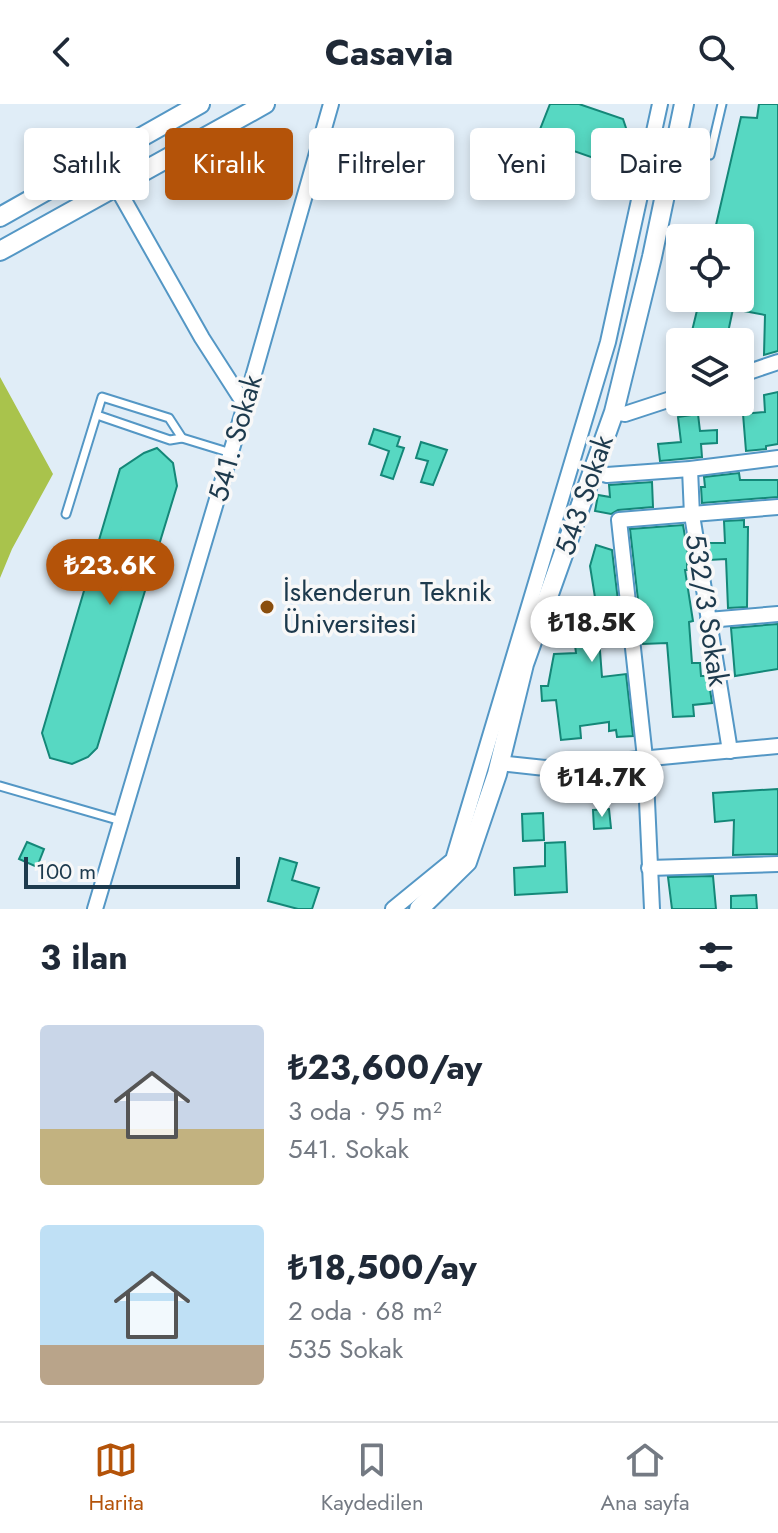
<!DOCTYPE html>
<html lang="tr">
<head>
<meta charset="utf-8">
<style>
	:root { --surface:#fff; --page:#f2f2f3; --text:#1f2937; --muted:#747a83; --line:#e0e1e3; --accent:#b45309 }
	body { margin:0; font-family:Jost,sans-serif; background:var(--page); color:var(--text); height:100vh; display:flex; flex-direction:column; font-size:30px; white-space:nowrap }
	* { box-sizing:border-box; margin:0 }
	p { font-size:26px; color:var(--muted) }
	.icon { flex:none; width:44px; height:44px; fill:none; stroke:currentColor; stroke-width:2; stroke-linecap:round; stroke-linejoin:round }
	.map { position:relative; height:805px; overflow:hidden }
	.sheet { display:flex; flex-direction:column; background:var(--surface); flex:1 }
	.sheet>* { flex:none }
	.top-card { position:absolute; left:24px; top:24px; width:730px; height:72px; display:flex; gap:16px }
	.buttons { position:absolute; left:666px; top:120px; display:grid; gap:16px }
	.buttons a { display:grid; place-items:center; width:88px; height:88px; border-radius:8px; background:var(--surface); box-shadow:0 4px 12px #0003; font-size:40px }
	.scale { position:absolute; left:24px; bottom:20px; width:216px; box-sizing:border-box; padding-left:8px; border:4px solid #1d3a4d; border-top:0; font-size:22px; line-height:28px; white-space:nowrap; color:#1d3a4d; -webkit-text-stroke:6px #f8f8f8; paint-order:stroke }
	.price { position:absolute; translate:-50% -68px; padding:0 18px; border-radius:28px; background:#fff; color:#222; font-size:26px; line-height:52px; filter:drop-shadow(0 2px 4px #0008) }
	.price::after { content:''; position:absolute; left:50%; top:48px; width:24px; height:18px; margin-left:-12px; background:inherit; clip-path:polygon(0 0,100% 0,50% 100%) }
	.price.active { background:var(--accent); color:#fff }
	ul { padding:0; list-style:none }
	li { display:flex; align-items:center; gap:24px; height:200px; padding:0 40px }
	li span { display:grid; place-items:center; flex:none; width:224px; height:160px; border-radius:8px; color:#555 }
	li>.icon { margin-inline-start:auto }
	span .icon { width:96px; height:96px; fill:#fffc; stroke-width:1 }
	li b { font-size:34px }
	h2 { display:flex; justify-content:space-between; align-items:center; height:96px; padding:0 40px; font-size:34px }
	.chip { padding:0 28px; border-radius:8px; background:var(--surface); box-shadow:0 4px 12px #0003; font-size:28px; line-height:72px }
	.chip.active { background:var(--accent); color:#fff }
	header { display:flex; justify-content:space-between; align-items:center; height:104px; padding:0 40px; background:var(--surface); font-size:36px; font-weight:700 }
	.menu { display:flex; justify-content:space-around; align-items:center; height:112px; border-top:2px solid var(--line); background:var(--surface); font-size:22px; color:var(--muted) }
	.menu a { display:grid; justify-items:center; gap:4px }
	.menu .active { color:var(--accent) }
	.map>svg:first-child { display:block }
	.forest { fill:#a9c34c }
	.building { fill:#57d8c2; stroke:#148778; stroke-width:2 }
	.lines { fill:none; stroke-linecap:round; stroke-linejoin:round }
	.service-casing { stroke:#5497c5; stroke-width:11 }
	.minor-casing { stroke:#5497c5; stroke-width:18 }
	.tertiary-casing { stroke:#5497c5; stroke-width:22 }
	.service { stroke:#fff; stroke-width:7 }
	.minor { stroke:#fff; stroke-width:14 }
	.tertiary { stroke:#fff; stroke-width:18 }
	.poi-dot { fill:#8a4e0d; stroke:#f8f8f8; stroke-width:3 }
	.labels { text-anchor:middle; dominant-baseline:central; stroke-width:7; stroke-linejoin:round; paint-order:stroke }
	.street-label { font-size:28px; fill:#1d3a4d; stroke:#f8f8f8 }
	.poi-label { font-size:28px; fill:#1d3a4d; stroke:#f8f8f8; text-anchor:start }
</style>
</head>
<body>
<header><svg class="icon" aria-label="back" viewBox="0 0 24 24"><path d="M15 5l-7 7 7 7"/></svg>Casavia<svg class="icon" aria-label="search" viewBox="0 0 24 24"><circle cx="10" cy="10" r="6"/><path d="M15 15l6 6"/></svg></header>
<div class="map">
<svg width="778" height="805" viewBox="0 0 778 805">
	<rect width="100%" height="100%" fill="#e0edf7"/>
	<polygon class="forest" points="0,273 53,370 12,445 0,474"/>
	<g class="building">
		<polygon points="550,0 579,0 623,15 626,24 614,56 608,59 545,37 539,28"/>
		<polygon points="759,0 778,0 778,247 764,251 765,211 733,205 726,238 710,238 692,227 700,194 740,194 740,134 713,134 741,13 757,14"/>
		<polygon points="778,288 778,340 766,342 766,345 746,347 743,310 765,308 764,291"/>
		<polygon points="698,310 700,327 717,326 717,339 701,340 702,353 660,357 658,340 681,338 678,313"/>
		<polygon points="374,325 400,333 397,342 404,344 393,375 381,371 389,347 369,340"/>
		<polygon points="421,338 447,346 433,381 421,378 428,357 416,354"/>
		<polygon points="157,344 173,359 177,382 97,644 88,653 72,660 50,654 42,629 120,365 144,349"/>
		<polygon points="739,369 740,376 778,376 778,393 702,399 701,383 705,383 704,373"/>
		<polygon points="652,378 653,403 618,406 611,410 595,407 598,391 610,393 609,381"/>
		<polygon points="744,416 744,423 748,423 747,503 728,504 726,455 709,456 707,439 725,439 724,417"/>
		<polygon points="683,421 689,456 687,456 687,466 685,466 693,517 689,518 692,559 700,559 701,572 708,572 712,599 693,601 694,612 673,613 667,539 643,540 630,425"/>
		<polygon points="596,441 612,446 622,531 599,534 602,573 626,570 633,632 617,633 616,626 609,627 609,618 580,622 581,634 561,636 556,596 542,597 541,582 548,582 554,550 576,549 571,510 597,506 590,462"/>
		<polygon points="778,520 778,565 735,572 731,524"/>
		<polygon points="778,685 778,750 733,751 734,716 715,718 713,689"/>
		<polygon points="609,705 611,724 594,725 593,706"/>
		<polygon points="543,709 544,736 523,737 522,710"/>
		<polygon points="27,738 44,745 37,763 19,755"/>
		<polygon points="565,738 567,788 515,791 514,764 545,762 545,739"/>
		<polygon points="280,754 297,759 292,776 319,784 312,805 298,805 268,797"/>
		<polygon points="713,772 716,805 672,805 668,773"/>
		<polygon points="756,791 757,805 731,805 731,792"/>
	</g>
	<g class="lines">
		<defs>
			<g id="service">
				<polyline points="710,51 722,0"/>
				<polyline points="97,311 170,336 182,334"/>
				<polyline points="66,410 102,293 169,314 182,334 231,349"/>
				<polyline points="0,682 121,717"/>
			</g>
			<g id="minor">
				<polyline points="116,82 202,234 245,301"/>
				<polyline points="740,271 778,258"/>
				<polyline points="614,308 625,310 680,292"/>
				<polyline points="690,365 692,411 730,647"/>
				<polyline points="593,367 607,371 690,365 778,354"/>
				<polyline points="708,516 778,510"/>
				<polyline points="499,659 545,664 778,642"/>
				<polyline points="649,764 778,760"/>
				<polyline points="95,805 245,301 331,0"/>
				<polyline points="393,805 453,756 608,238 660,0"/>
				<polyline points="652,805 645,654 619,416 778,403"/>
			</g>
			<g id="tertiary">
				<polyline points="0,113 200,0"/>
				<polyline points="0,147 265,0"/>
				<polyline points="419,805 467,758 497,670 524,560 614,308 652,153 684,0"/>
			</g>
		</defs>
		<use href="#service" class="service-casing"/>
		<use href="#minor" class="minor-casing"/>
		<use href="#tertiary" class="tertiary-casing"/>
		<use href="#service" class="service"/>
		<use href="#minor" class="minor"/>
		<use href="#tertiary" class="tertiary"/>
	</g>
	<circle class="poi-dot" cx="267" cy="503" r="8"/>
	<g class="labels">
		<g class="street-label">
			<text transform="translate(235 334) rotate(-74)">541. Sokak</text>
			<text transform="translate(584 391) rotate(-71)">543 Sokak</text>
			<text transform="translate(707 506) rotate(81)">532/3 Sokak</text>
		</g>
		<g class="poi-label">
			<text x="283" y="487">İskenderun Teknik<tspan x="283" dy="32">Üniversitesi</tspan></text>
		</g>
	</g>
</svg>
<div class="buttons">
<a><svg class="icon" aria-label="locate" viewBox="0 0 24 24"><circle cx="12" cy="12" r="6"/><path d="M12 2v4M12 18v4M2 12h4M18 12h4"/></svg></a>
<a><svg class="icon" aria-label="layers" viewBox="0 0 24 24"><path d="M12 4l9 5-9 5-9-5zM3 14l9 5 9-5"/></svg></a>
</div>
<div class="scale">100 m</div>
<b class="price active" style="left:110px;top:503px">₺23.6K</b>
<b class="price" style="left:592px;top:560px">₺18.5K</b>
<b class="price" style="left:602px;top:715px">₺14.7K</b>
<div class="top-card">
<a class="chip">Satılık</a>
<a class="chip active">Kiralık</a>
<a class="chip">Filtreler</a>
<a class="chip">Yeni</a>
<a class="chip">Daire</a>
</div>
</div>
<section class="sheet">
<h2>3 ilan<svg class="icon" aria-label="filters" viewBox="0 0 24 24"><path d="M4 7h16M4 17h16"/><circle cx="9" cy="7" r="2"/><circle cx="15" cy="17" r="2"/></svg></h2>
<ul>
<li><span style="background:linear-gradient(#c9d6e8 65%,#c2b280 0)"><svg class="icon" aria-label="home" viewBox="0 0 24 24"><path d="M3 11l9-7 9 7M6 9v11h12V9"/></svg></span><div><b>₺23,600/ay</b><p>3 oda · 95 m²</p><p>541. Sokak</p></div></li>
<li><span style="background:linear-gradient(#bfe0f5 75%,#b9a48a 0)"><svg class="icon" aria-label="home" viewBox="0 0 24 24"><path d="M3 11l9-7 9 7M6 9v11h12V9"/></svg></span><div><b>₺18,500/ay</b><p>2 oda · 68 m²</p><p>535 Sokak</p></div></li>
</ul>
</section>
<nav class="menu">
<a class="active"><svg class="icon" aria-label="map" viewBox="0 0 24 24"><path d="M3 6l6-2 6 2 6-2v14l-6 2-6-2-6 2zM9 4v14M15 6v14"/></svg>Harita</a>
<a><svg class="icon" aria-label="saved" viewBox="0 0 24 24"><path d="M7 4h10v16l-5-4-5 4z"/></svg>Kaydedilen</a>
<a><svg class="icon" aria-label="home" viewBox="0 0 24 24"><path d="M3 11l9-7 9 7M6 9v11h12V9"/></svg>Ana sayfa</a>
</nav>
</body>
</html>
